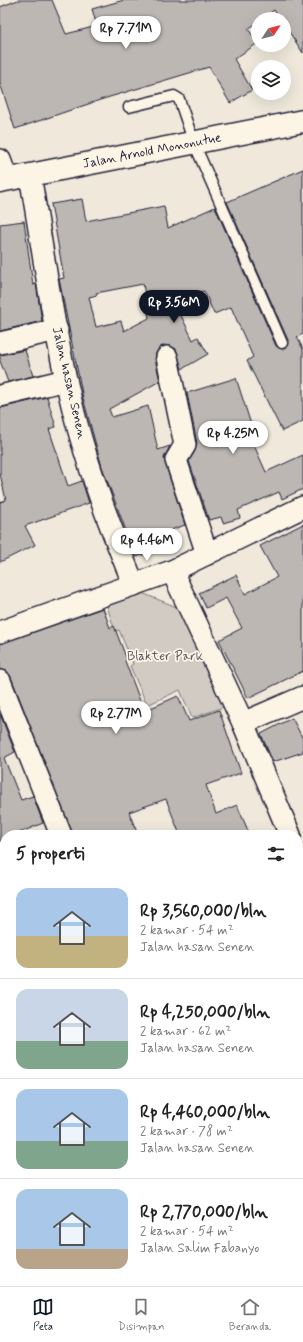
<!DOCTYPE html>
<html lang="id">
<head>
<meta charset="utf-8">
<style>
	:root { --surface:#fff; --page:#f6f6f6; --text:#222; --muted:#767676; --line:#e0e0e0; --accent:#111827 }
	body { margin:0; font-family:Mynerve,sans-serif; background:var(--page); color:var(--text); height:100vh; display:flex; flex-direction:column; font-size:15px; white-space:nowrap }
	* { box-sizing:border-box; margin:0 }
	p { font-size:13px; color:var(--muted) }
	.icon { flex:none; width:22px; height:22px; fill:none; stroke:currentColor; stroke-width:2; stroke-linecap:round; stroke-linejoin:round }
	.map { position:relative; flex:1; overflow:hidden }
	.panel { position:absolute; left:0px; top:830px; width:303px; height:456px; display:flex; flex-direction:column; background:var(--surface); border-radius:16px 16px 0 0; box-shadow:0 4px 16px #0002 }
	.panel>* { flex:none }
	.needle { width:26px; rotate:54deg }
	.controls { position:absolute; left:251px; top:12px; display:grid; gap:8px }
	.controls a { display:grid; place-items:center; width:40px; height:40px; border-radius:50%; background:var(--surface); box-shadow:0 4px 16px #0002; font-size:20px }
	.price { position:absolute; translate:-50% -34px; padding:0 9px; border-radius:14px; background:#fff; color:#222; font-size:13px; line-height:26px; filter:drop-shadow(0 1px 2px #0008) }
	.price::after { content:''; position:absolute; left:50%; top:24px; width:12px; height:9px; margin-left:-6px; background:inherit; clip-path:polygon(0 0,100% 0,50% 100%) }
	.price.current { background:var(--accent); color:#fff }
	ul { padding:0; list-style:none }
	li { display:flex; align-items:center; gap:12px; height:100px; padding:0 16px }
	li+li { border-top:1px solid var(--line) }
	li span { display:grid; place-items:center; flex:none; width:112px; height:80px; border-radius:12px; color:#555 }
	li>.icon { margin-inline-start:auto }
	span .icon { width:48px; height:48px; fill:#fffc; stroke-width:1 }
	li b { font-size:17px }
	h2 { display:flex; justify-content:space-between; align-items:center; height:48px; padding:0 16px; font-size:17px }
	.dock { display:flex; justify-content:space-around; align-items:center; height:56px; border-top:1px solid var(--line); background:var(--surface); font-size:11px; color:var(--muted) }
	.dock a { display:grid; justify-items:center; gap:2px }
	.dock .current { color:var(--accent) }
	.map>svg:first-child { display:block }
	.green { fill:#d1cbc3; stroke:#7a767f }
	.water { fill:#a6a2a2; stroke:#716f79 }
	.building { fill:#bcb7b3; stroke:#22223b; fill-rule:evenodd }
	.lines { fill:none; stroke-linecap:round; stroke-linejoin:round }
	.lane-casing { stroke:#22223b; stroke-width:13 }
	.street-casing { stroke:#22223b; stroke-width:24 }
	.secondary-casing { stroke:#22223b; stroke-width:25 }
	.highway-casing { stroke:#22223b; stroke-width:25 }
	.lane { stroke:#fcf5e5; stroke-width:10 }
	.street { stroke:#fcf5e5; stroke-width:21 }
	.secondary { stroke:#fcf5e5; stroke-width:22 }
	.highway { stroke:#fcf5e5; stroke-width:22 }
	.labels { text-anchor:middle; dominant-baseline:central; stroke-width:3.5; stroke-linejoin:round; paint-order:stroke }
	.street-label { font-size:13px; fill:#22223b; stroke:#fcf5e5 }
	.park-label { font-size:13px; fill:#575564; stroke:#fcf5e5 }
</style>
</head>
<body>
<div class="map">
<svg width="303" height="1286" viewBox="0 0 303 1286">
	<rect width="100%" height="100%" fill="#efe8db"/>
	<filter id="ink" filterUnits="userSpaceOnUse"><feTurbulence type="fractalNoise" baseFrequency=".025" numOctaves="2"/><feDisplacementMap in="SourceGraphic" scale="8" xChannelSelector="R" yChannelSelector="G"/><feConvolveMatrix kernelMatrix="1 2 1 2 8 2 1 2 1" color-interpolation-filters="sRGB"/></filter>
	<g filter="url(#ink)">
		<g class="green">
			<polygon points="137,591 179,608 226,706 192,718 180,690 147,705 130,666 133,664 119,630 115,631 106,603"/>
			<polygon points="119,1281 154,1281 149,1286 113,1286"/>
		</g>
		<polygon class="water" points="303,1176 303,1286 149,1286 154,1281 298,1281 298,1178"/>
		<g class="building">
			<polygon points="18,0 52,0 66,34 97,26 92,9 124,0 303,0 303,53 284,24 284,19 280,19 274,10 262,19 258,19 258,22 248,29 258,43 234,59 252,90 230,103 209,67 103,99 15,129 0,83 0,7"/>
			<path d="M303 169V334L297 337 303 349V421L282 431 247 361 253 357 231 307 214 314 204 291 172 297 193 340 198 337 208 354 182 369 176 349 170 346 164 345 159 348 156 353 155 359 160 381 109 409 112 417 148 406 158 450 170 446 164 458 165 463 185 525 154 536 158 550 136 557 102 467 83 398 59 279 64 278 51 204 82 199 86 221 164 206 168 228 215 207 276 346 282 349 287 346 288 340 227 202ZM143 284 149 318 124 331 121 321 96 327 89 297 97 295 96 293Z"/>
			<polygon points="24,221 33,285 36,284 42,321 0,331 0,224"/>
			<polygon points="25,350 33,376 8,382 0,361 0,355"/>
			<polygon points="236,378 256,440 252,441 266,472 303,455 303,489 282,499 279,492 238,510 240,518 223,523 221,517 209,520 189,461 195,451 197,443 187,393"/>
			<polygon points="47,397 56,427 49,429 68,486 82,481 89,503 25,526 35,545 0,562 0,502 6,500 0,474 0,408"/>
			<polygon points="303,524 303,671 248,698 219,640 242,628 226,598 206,608 199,593 236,575 245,594 277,577 260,546"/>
			<polygon points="103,608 110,628 114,626 127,660 125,661 144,711 178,696 189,721 219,710 241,773 206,785 216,814 237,805 250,835 180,835 166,799 129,812 138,835 73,835 11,677 7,671 0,669 0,644"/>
			<polygon points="0,714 15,752 4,758 21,800 33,796 43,823 14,835 5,835 5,839 0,841"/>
			<polygon points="292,718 303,739 303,752 273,762 261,734"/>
		</g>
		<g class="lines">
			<defs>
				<polyline id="lane" points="129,107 174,96 179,99 194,143 282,343"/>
				<g id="street">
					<polyline points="0,160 7,179"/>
					<path d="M30 175C43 250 53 327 71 401 86 464 109 525 134 585"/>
					<polyline points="0,343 57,330"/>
					<polyline points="167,357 185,445 176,460 207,554"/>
					<polyline points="0,396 66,380"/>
					<polyline points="0,632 172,571"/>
					<polyline points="0,681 61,835"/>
					<polyline points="243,723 303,697"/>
					<polyline points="290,835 243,723 172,571 303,507"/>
					<polyline points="298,854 303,866"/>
					<polyline points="0,983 5,981"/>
					<polyline points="0,1183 5,1192"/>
				</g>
				<g id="secondary">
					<polyline points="298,1081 303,1077"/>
					<polyline points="298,1123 303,1119"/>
					<polyline points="52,1286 58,1281"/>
					<polyline points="99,1286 105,1281"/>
				</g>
				<polyline id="highway" points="0,181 303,121"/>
			</defs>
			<use href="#lane" class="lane-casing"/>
			<use href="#street" class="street-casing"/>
			<use href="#secondary" class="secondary-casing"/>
			<use href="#highway" class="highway-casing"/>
			<use href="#lane" class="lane"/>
			<use href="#street" class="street"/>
			<use href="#secondary" class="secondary"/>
			<use href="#highway" class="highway"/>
		</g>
	</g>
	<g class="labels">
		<g class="street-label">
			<text transform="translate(152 151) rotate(-11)">Jalan Arnold Mononutue</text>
			<text transform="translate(69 383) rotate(77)">Jalan hasan Senen</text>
		</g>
		<g class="park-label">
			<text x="165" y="656">Blakter Park</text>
		</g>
	</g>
</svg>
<div class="controls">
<a><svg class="needle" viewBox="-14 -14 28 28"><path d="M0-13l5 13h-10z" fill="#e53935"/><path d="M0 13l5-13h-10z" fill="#767676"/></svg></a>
<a><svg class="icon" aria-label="layers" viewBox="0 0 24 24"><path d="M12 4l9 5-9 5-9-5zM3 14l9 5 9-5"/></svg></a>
</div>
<b class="price" style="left:126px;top:50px">Rp 7.71M</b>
<b class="price current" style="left:174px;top:324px">Rp 3.56M</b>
<b class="price" style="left:233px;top:455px">Rp 4.25M</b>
<b class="price" style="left:147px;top:562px">Rp 4.46M</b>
<b class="price" style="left:116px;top:735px">Rp 2.77M</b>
<section class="panel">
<h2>5 properti<svg class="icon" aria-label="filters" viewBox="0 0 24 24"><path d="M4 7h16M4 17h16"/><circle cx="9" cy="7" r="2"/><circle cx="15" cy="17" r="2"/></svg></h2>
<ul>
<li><span style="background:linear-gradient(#a9c7e8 60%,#c2b280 0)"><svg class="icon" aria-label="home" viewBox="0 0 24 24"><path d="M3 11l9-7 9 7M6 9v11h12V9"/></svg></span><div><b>Rp 3,560,000/bln</b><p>2 kamar · 54 m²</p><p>Jalan hasan Senen</p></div></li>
<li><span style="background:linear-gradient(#c9d6e8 65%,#7fa58c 0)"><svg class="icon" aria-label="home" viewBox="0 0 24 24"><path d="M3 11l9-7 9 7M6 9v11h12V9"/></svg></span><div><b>Rp 4,250,000/bln</b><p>2 kamar · 62 m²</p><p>Jalan hasan Senen</p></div></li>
<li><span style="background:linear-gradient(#a9c7e8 65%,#7fa58c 0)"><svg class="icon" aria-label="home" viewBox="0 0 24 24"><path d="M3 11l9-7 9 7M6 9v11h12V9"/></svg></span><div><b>Rp 4,460,000/bln</b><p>2 kamar · 78 m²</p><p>Jalan hasan Senen</p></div></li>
<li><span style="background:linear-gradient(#a9c7e8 75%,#b9a48a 0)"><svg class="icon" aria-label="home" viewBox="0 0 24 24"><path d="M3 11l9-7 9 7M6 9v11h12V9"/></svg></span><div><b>Rp 2,770,000/bln</b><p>2 kamar · 54 m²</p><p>Jalan Salim Fabanyo</p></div></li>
</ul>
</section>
</div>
<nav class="dock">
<a class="current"><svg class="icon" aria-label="map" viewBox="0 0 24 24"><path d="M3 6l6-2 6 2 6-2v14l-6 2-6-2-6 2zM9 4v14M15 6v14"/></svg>Peta</a>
<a><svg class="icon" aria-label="saved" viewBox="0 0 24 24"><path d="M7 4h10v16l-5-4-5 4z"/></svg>Disimpan</a>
<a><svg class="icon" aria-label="home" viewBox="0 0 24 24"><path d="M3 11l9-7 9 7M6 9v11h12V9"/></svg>Beranda</a>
</nav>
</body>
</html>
